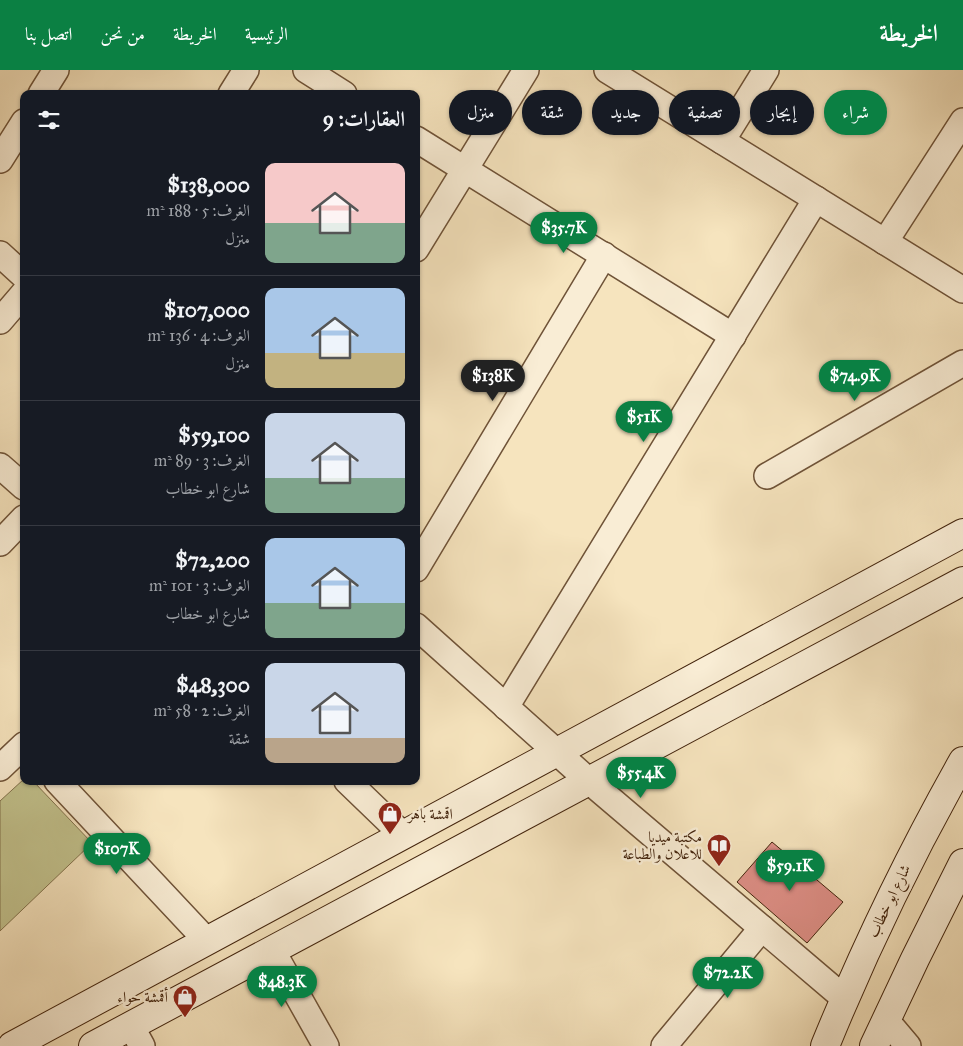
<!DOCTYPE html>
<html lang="ar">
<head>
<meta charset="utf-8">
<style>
	:root { --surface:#171b24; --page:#20242c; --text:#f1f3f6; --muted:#9ea1a6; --line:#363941; --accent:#0b8043 }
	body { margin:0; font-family:"IM FELL Great Primer",Amiri,serif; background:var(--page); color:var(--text); direction:rtl; height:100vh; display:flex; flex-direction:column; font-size:19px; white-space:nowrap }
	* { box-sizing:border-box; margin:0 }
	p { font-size:16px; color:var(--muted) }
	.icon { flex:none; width:28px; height:28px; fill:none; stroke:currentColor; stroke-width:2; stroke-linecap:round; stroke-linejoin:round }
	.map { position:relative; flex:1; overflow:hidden; direction:ltr }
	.drawer { position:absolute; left:20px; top:20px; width:400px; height:695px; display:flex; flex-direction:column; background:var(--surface); border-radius:10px; box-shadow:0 1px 4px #0004; direction:rtl }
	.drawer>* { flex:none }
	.guide { position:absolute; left:435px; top:20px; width:452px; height:45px; direction:rtl; display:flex; gap:10px }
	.price { position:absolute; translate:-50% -42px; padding:0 11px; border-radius:18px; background:var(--accent); color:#fff; font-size:16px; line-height:32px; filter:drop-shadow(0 1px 2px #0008) }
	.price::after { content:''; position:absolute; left:50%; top:30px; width:15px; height:11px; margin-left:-8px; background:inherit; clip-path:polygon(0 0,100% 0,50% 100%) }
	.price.on { background:#222; color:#fff }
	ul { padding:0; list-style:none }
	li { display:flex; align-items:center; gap:15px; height:125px; padding:0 15px }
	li+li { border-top:1px solid var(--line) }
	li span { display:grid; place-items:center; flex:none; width:140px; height:100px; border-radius:10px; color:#555 }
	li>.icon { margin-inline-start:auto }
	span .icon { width:60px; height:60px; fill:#fffc; stroke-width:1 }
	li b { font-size:21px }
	h2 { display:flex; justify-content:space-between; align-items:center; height:60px; padding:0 15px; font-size:21px }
	.chip { padding:0 18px; border-radius:22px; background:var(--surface); box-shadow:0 1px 4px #0004; font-size:18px; line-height:45px }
	.chip.on { background:var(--accent); color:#fff }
	header { display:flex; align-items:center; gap:30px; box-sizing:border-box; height:70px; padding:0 25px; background:var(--accent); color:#fff }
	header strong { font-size:24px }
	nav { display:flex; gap:28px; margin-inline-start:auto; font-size:18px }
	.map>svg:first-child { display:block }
	.green { fill:#c2c28d; stroke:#82724c }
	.building { fill:#df8f87; stroke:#42230c }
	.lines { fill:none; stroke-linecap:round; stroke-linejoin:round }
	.minor-casing { stroke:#6f5338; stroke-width:28 }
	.secondary-casing { stroke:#42230c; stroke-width:30 }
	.minor { stroke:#f9edd5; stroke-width:25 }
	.secondary { stroke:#f9edd5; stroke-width:28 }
	.labels { text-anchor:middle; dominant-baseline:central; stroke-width:5; stroke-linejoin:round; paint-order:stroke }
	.poi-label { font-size:15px; fill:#42230c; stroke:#f9edd5; text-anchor:end }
	.street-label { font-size:15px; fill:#42230c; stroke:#f9edd5 }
</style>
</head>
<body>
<header>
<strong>الخريطة</strong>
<nav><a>الرئيسية</a><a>الخريطة</a><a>من نحن</a><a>اتصل بنا</a></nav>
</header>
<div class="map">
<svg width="963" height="976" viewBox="0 0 963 976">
	<rect width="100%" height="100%" fill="#f6e4be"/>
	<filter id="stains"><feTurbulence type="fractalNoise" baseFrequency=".004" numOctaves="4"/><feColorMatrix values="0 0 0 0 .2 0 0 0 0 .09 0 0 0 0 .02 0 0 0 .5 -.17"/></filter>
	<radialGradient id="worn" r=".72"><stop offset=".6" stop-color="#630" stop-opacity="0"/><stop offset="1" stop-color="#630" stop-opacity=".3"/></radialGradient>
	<polygon class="green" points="24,709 24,711 33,711 92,773 0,861 0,731"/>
	<polygon class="building" points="772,772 843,832 807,873 737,812"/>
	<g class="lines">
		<defs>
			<g id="minor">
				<polyline points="306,0 344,24"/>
				<polyline points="607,0 963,220"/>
				<polyline points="41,24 56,0"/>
				<polyline points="231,24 246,0"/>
				<polyline points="416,69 733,266"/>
				<polyline points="722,71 766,0"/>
				<polyline points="0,90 24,52"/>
				<polyline points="885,172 963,51"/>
				<polyline points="416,179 526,0"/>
				<polyline points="0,184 24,206"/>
				<polyline points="0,251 24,223"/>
				<polyline points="0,396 24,417"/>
				<polyline points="767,406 963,293"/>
				<polyline points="0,473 24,448"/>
				<polyline points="416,499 604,185"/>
				<polyline points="416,556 589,711 844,928"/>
				<polyline points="506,637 816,129"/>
				<polyline points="0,698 24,675"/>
				<polyline points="57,711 207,871"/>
				<polyline points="347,711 403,765"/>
				<polyline points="272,880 326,976"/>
				<polyline points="886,950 908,976"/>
				<polyline points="131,956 142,976"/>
				<polyline points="664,976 762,858"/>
			</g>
			<g id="secondary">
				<polyline points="12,976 963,463"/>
				<polyline points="93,976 963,511"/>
				<path d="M825 976C865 878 911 783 963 691"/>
				<polyline points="874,976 915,889 963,793"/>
			</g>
		</defs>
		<use href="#minor" class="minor-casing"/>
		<use href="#secondary" class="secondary-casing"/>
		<use href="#minor" class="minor"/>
		<use href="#secondary" class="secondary"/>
	</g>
	<defs>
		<symbol id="shop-pin" viewBox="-11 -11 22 30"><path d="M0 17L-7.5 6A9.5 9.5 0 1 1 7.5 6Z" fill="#8f2418" stroke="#f9edd5"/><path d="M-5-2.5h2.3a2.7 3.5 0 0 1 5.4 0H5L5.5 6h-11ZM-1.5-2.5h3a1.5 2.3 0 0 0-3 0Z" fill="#fff"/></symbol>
		<symbol id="library-pin" viewBox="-11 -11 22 30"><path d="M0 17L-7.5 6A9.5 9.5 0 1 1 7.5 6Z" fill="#8f2418" stroke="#f9edd5"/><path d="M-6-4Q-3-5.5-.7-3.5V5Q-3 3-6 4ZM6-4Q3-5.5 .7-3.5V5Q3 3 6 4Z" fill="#fff"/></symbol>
	</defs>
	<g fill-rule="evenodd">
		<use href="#shop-pin" x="376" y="730" width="28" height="38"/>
		<use href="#library-pin" x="705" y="762" width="28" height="38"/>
		<use href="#shop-pin" x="171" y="913" width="28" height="38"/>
	</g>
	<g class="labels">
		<g class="poi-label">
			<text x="408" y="744" text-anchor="start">اقمشة باهر</text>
			<text x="702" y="767">مكتبة ميديا<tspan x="702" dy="17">للاعلان والطباعة</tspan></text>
			<text x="168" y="927">أقمشة حواء</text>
		</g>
		<g class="street-label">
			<text transform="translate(889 831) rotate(-64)">شارع ابو خطاب</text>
		</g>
	</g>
	<rect width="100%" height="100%" filter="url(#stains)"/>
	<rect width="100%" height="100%" fill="url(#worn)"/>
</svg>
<b class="price" style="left:564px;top:184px">$35.7K</b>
<b class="price on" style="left:493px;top:332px">$138K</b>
<b class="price" style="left:855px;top:332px">$74.9K</b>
<b class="price" style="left:644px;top:373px">$51K</b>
<b class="price" style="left:641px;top:729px">$55.4K</b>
<b class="price" style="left:117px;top:805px">$107K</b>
<b class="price" style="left:790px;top:822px">$59.1K</b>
<b class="price" style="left:728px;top:929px">$72.2K</b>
<b class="price" style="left:282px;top:938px">$48.3K</b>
<div class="guide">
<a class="chip on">شراء</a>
<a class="chip">إيجار</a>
<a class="chip">تصفية</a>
<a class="chip">جديد</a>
<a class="chip">شقة</a>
<a class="chip">منزل</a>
</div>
<section class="drawer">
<h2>العقارات: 9<svg class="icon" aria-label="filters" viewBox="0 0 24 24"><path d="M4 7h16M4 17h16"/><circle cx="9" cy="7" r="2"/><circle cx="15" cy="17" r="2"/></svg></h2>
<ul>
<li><span style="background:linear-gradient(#f6c9c9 60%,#7fa58c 0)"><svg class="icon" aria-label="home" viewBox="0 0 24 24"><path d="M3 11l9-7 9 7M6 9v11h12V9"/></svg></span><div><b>$138,000</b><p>الغرف: 5 · 188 m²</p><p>منزل</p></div></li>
<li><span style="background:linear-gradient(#a9c7e8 65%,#c2b280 0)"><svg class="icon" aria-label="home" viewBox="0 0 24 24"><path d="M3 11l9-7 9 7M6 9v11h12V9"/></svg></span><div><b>$107,000</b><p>الغرف: 4 · 136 m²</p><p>منزل</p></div></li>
<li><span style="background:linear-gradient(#c9d6e8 65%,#7fa58c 0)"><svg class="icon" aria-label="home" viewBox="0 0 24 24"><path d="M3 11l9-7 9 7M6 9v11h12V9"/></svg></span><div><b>$59,100</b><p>الغرف: 3 · 89 m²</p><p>شارع ابو خطاب</p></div></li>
<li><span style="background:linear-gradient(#a9c7e8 65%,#7fa58c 0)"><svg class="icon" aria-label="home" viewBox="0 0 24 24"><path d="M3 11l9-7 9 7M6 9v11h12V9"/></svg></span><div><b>$72,200</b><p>الغرف: 3 · 101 m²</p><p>شارع ابو خطاب</p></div></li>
<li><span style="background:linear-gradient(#c9d6e8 75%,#b9a48a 0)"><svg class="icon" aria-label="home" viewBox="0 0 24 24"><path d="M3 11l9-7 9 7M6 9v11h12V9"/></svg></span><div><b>$48,300</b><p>الغرف: 2 · 58 m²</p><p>شقة</p></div></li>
</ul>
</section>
</div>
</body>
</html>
